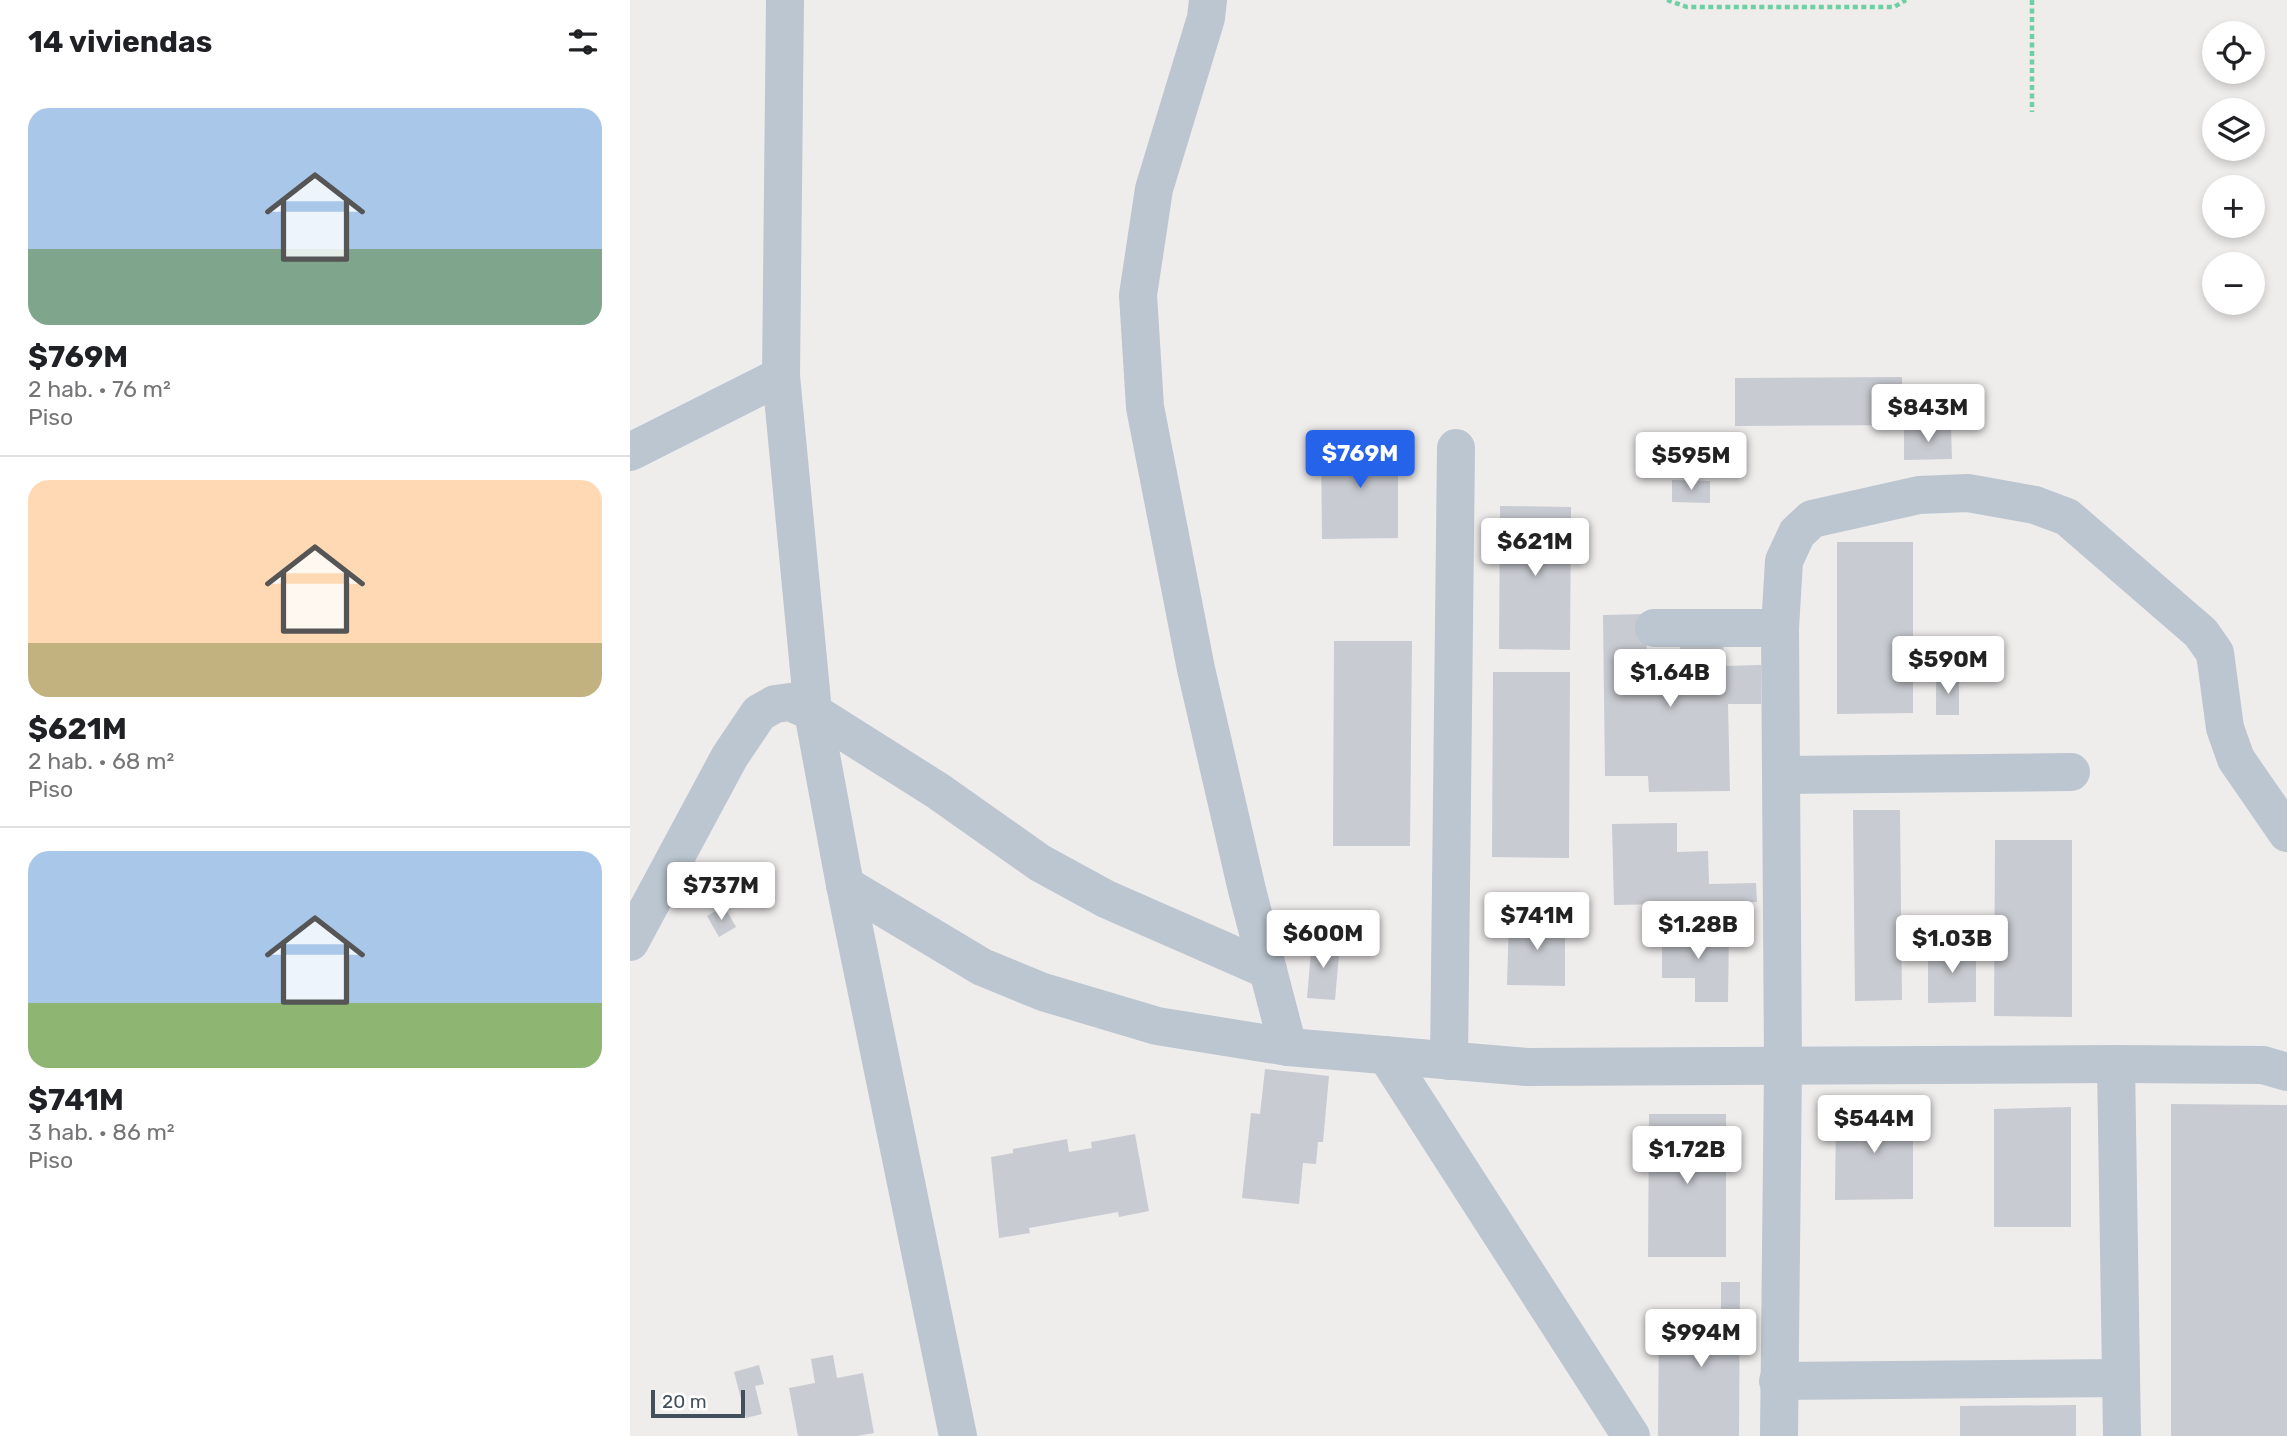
<!DOCTYPE html>
<html lang="es">
<head>
<meta charset="utf-8">
<style>
	:root { --surface:#fff; --page:#f6f6f6; --text:#202124; --muted:#757577; --line:#e0e0e0; --accent:#2563eb }
	body { margin:0; font-family:Rubik,sans-serif; background:var(--page); color:var(--text); height:100vh; display:flex; flex-direction:column; font-size:26px; white-space:nowrap }
	* { box-sizing:border-box; margin:0 }
	p { font-size:23px; color:var(--muted) }
	.icon { flex:none; width:38px; height:38px; fill:none; stroke:currentColor; stroke-width:2; stroke-linecap:round; stroke-linejoin:round }
	.map { position:relative; flex:1; overflow:hidden }
	.panel { display:flex; flex-direction:column; background:var(--surface); width:630px }
	.panel>* { flex:none }
	.tools { position:absolute; left:1572px; top:21px; display:grid; gap:14px }
	.tools a { display:grid; place-items:center; width:63px; height:63px; border-radius:50%; background:var(--surface); box-shadow:0 4px 10px #0003; font-size:35px }
	.scale { position:absolute; left:21px; bottom:18px; width:94px; box-sizing:border-box; padding-left:7px; border:4px solid #434f5a; border-top:0; font-size:19px; line-height:24px; white-space:nowrap; color:#434f5a; -webkit-text-stroke:5px #fff; paint-order:stroke }
	.price { position:absolute; translate:-50% -60px; padding:0 16px; border-radius:7px; background:#fff; color:#222; font-size:23px; line-height:46px; filter:drop-shadow(0 2px 4px #0008) }
	.price::after { content:''; position:absolute; left:50%; top:42px; width:21px; height:16px; margin-left:-10px; background:inherit; clip-path:polygon(0 0,100% 0,50% 100%) }
	.price.active { background:var(--accent); color:#fff }
	ul { padding:0; list-style:none }
	li { display:grid; align-content:center; gap:14px; height:371px; padding:0 28px }
	li+li { border-top:2px solid var(--line) }
	li span { display:grid; place-items:center; height:217px; border-radius:21px; color:#555 }
	li>.icon { margin-inline-start:auto }
	span .icon { width:126px; height:126px; fill:#fffc; stroke-width:1 }
	li b { font-size:30px }
	h2 { display:flex; justify-content:space-between; align-items:center; height:84px; padding:0 28px; font-size:30px }
	main { display:flex; flex:1; min-height:0 }
	.map>svg:first-child { display:block }
	.building { fill:#c8cbd1 }
	.lines { fill:none; stroke-linecap:round; stroke-linejoin:round }
	.path { stroke:#6dd0a3; stroke-width:4.5; stroke-dasharray:5 3.5; stroke-linecap:butt }
	.minor { stroke:#bbc6d0; stroke-width:38 }
</style>
</head>
<body>
<main>
<section class="panel">
<h2>14 viviendas<svg class="icon" aria-label="filters" viewBox="0 0 24 24"><path d="M4 7h16M4 17h16"/><circle cx="9" cy="7" r="2"/><circle cx="15" cy="17" r="2"/></svg></h2>
<ul>
<li><span style="background:linear-gradient(#a9c7e8 65%,#7fa58c 0)"><svg class="icon" aria-label="home" viewBox="0 0 24 24"><path d="M3 11l9-7 9 7M6 9v11h12V9"/></svg></span><div><b>$769M</b><p>2 hab. · 76 m²</p><p>Piso</p></div></li>
<li><span style="background:linear-gradient(#ffd9b3 75%,#c2b280 0)"><svg class="icon" aria-label="home" viewBox="0 0 24 24"><path d="M3 11l9-7 9 7M6 9v11h12V9"/></svg></span><div><b>$621M</b><p>2 hab. · 68 m²</p><p>Piso</p></div></li>
<li><span style="background:linear-gradient(#a9c7e8 70%,#8fb573 0)"><svg class="icon" aria-label="home" viewBox="0 0 24 24"><path d="M3 11l9-7 9 7M6 9v11h12V9"/></svg></span><div><b>$741M</b><p>3 hab. · 86 m²</p><p>Piso</p></div></li>
</ul>
</section>
<div class="map">
<svg width="1657" height="1436" viewBox="0 0 1657 1436">
	<rect width="100%" height="100%" fill="#efecec"/>
	<g class="building">
		<polygon points="1272,377 1272,425 1105,426 1105,378"/>
		<polygon points="1321,428 1322,459 1274,460 1274,429"/>
		<polygon points="768,442 768,538 692,539 691,443"/>
		<polygon points="1042,480 1080,481 1080,503 1042,502"/>
		<polygon points="870,506 941,507 940,650 869,649"/>
		<polygon points="1207,542 1283,542 1283,713 1207,714"/>
		<polygon points="1016,614 1017,662 1050,661 1050,637 1093,637 1094,666 1131,665 1131,704 1098,704 1100,791 1019,792 1018,776 975,776 973,615"/>
		<polygon points="704,641 782,641 780,846 703,846"/>
		<polygon points="863,672 940,672 939,858 862,857"/>
		<rect x="1306" y="677" width="23" height="38"/>
		<polygon points="1223,810 1270,810 1272,1000 1225,1001"/>
		<polygon points="1047,823 1047,852 1078,851 1079,884 1126,883 1127,902 984,905 982,824"/>
		<polygon points="1365,840 1442,840 1442,1017 1364,1016"/>
		<polygon points="94,906 106,927 89,937 77,916"/>
		<polygon points="879,918 935,918 935,986 877,985"/>
		<polygon points="1032,929 1099,930 1098,1002 1065,1002 1065,978 1032,978"/>
		<polygon points="682,941 710,943 705,1000 677,998"/>
		<polygon points="1298,948 1346,948 1346,1002 1298,1003"/>
		<polygon points="635,1069 699,1076 693,1142 688,1142 686,1164 673,1163 669,1204 612,1198 621,1113 630,1114"/>
		<polygon points="1541,1104 1657,1105 1657,1436 1541,1436"/>
		<polygon points="1441,1107 1441,1227 1364,1227 1364,1109"/>
		<polygon points="1283,1109 1283,1199 1205,1200 1206,1110"/>
		<polygon points="1019,1114 1096,1114 1096,1257 1018,1257"/>
		<polygon points="505,1134 519,1211 489,1217 488,1212 399,1228 400,1233 369,1238 361,1157 383,1153 383,1149 437,1139 439,1152 462,1148 461,1142"/>
		<polygon points="1091,1282 1110,1282 1109,1436 1028,1436 1029,1310 1091,1311"/>
		<polygon points="203,1355 207,1378 233,1373 244,1433 227,1436 168,1436 159,1388 185,1383 181,1359"/>
		<polygon points="129,1365 134,1384 125,1386 132,1414 116,1418 104,1372"/>
		<polygon points="1446,1405 1446,1436 1330,1436 1330,1406"/>
	</g>
	<g class="lines">
		<g class="path">
			<polyline points="1037,0 1057,7 1264,7 1276,0"/>
			<polyline points="1402,0 1402,112"/>
		</g>
		<g class="minor">
			<polyline points="155,0 151,376 183,712 215,885 328,1436"/>
			<polyline points="578,0 576,18 524,189 508,295 515,407 566,669 617,890 658,1047"/>
			<polyline points="0,452 151,376"/>
			<polyline points="1024,628 1150,628"/>
			<polyline points="1152,775 1441,772"/>
			<polyline points="215,885 352,967 413,992 527,1026 658,1047 897,1067 1486,1064 1633,1065 1657,1072"/>
			<polyline points="0,942 100,756 129,713 145,704 160,702 183,712 308,791 410,863 476,899 638,970"/>
			<polyline points="756,1055 1001,1436"/>
			<polyline points="819,1061 826,448"/>
			<polyline points="1486,1064 1492,1436"/>
			<polyline points="1148,1381 1490,1378"/>
			<polyline points="1149,1436 1153,1066 1150,628 1154,561 1167,533 1182,519 1289,495 1338,493 1405,505 1437,517 1571,633 1585,653 1595,728 1606,759 1657,833"/>
		</g>
	</g>
</svg>
<div class="tools">
<a><svg class="icon" aria-label="locate" viewBox="0 0 24 24"><circle cx="12" cy="12" r="6"/><path d="M12 2v4M12 18v4M2 12h4M18 12h4"/></svg></a>
<a><svg class="icon" aria-label="layers" viewBox="0 0 24 24"><path d="M12 4l9 5-9 5-9-5zM3 14l9 5 9-5"/></svg></a>
<a>+</a>
<a>−</a>
</div>
<div class="scale">20 m</div>
<b class="price" style="left:1298px;top:444px">$843M</b>
<b class="price active" style="left:730px;top:490px">$769M</b>
<b class="price" style="left:1061px;top:492px">$595M</b>
<b class="price" style="left:905px;top:578px">$621M</b>
<b class="price" style="left:1318px;top:696px">$590M</b>
<b class="price" style="left:1040px;top:709px">$1.64B</b>
<b class="price" style="left:91px;top:922px">$737M</b>
<b class="price" style="left:907px;top:952px">$741M</b>
<b class="price" style="left:1068px;top:961px">$1.28B</b>
<b class="price" style="left:693px;top:970px">$600M</b>
<b class="price" style="left:1322px;top:975px">$1.03B</b>
<b class="price" style="left:1244px;top:1155px">$544M</b>
<b class="price" style="left:1057px;top:1186px">$1.72B</b>
<b class="price" style="left:1071px;top:1369px">$994M</b>
</div>
</main>
</body>
</html>
